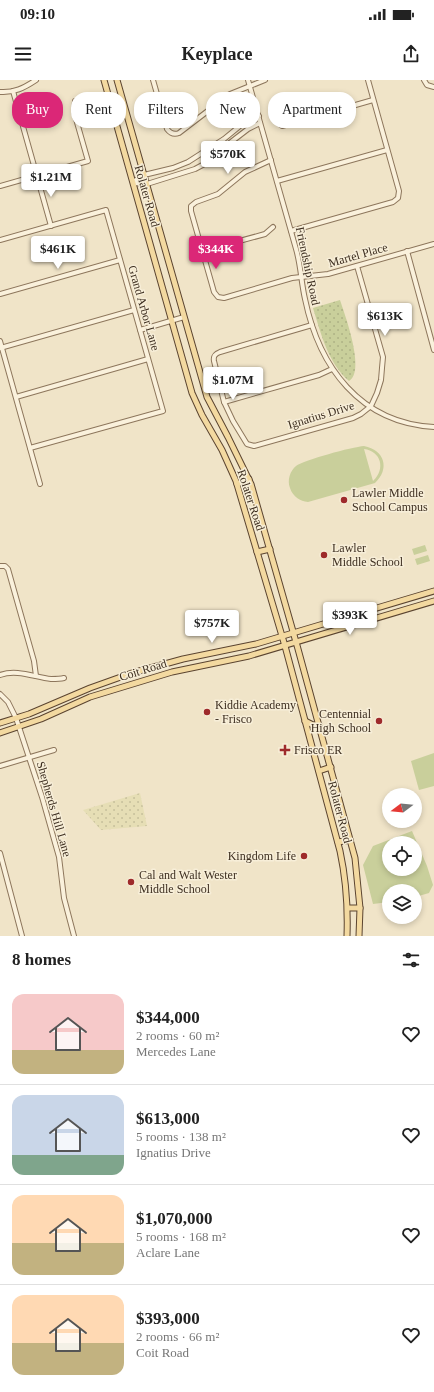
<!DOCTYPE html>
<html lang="en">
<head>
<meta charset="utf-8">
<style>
	:root { --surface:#fff; --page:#f2f2f2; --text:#222; --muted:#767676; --line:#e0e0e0; --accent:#db2777 }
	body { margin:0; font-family:Georgia,serif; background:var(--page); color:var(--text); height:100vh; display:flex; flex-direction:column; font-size:15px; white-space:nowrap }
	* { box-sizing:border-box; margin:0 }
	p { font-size:13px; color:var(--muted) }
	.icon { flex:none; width:22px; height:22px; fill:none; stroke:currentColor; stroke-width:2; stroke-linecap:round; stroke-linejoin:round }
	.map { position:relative; height:856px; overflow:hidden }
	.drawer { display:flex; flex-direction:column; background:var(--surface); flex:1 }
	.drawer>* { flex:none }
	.guide { position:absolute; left:12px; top:12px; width:410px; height:36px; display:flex; gap:8px }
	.needle { width:26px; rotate:254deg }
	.tools { position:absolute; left:382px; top:708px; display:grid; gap:8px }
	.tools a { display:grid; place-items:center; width:40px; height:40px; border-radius:50%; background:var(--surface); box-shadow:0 2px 6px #0003; font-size:20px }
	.price { position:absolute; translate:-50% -34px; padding:0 9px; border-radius:4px; background:#fff; color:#222; font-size:13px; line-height:26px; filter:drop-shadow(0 1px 2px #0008) }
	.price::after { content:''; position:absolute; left:50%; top:24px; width:12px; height:9px; margin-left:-6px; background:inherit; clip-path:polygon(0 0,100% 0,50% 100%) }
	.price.current { background:var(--accent); color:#fff }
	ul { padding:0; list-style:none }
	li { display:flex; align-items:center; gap:12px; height:100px; padding:0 12px }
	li+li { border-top:1px solid var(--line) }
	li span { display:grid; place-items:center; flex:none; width:112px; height:80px; border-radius:12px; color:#555 }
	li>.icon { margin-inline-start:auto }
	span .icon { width:48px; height:48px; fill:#fffc; stroke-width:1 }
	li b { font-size:17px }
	h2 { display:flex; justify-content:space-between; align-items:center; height:48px; padding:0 12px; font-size:17px }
	.tag { padding:0 14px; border-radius:16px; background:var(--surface); box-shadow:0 2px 6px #0003; font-size:14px; line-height:36px }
	.tag.current { background:var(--accent); color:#fff }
	.status { display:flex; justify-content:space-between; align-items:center; height:28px; padding:0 20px; background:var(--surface); direction:ltr }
	.status svg { height:11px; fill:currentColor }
	header { display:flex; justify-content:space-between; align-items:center; height:52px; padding:0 12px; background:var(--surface); font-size:18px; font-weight:600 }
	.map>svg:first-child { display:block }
	.farmland { fill:url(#farmland-dots) }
	.park { fill:url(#park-dots) }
	.pitch { fill:#c9cf9b; fill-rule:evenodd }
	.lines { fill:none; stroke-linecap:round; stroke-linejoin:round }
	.minor-casing { stroke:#8d765c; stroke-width:6 }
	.major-casing { stroke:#5b4430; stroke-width:7 }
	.minor { stroke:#faf1dc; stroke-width:4 }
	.major { stroke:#f3d9a0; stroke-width:5 }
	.poi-dot { fill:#9e2a2b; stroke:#f7eed8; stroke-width:1.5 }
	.labels { text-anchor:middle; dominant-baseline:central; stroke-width:3; stroke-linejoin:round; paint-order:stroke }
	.street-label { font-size:12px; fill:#3d2e20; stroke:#f7eed8 }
	.poi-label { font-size:12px; fill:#3d2e20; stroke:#f7eed8; text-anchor:start }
</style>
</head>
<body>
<div class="status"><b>09:10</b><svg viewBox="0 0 49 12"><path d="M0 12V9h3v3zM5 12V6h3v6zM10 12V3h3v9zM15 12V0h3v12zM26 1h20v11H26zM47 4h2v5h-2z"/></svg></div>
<header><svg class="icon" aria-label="menu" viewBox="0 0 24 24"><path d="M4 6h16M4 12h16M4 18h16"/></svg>Keyplace<svg class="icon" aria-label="share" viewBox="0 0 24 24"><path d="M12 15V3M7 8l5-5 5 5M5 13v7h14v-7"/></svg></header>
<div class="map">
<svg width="434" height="856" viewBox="0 0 434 856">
	<defs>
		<pattern id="farmland-dots" width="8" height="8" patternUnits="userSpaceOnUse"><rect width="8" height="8" fill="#e6deb5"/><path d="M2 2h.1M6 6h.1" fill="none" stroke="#c6bf9b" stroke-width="1.8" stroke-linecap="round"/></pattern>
		<pattern id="park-dots" width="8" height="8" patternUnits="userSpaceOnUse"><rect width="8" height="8" fill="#c9cf9b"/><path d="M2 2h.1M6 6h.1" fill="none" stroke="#aeb285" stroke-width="1.8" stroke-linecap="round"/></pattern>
	</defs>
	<rect width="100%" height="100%" fill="#f0e4c8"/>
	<polygon class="farmland" points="140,713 147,746 101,750 83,730"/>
	<path class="park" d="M340 220C345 235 366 292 349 301 328 283 321 254 313 228Z"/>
	<g class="pitch">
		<path d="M364 366C385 370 390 389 375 403L308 422C300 421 293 417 290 408 287 400 290 391 296 386 304 380 352 367 364 366ZM364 369C381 371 386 389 373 401Z"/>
		<polygon points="425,465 427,471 414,475 412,469"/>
		<polygon points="428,475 430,481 417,485 415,479"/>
		<polygon points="434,673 434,706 419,710 411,681"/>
		<path d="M412 751 427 786 433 805 429 813 415 817V811H389V822L373 824 363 785 373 766ZM389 763H415V789H389Z"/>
	</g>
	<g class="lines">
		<defs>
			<g id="minor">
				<path d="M153 0 167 49C170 53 174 55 179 53L230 14 265 0"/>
				<path d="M248 0C264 56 280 113 296 169 301 186 301 202 305 219 319 287 360 343 434 347"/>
				<polyline points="424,0 427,5 434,7"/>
				<polyline points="13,11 51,146"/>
				<path d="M0 12C14 13 24 8 36 0"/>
				<polyline points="277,42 282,46 373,20"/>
				<polyline points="271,80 245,92 218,114 196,122 191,126 191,131 214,212 218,217 224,218 292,198 328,194 434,164"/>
				<polyline points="277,101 387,70"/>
				<polyline points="133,102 144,95 173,88 188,82 224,59 246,41 259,36"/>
				<polyline points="133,103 147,104 195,89 210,81 217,75 218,72 248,49 260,43"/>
				<polyline points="0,106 88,81 74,32 75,21"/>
				<polyline points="291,151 393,122 398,118 399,111 368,0"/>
				<polyline points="0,160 106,130 163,331 30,368"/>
				<polyline points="203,171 265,154 273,147"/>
				<polyline points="407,171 434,270"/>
				<polyline points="0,214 120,180"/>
				<path d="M312 245 220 272C215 274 213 276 214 281L224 322 233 341 247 364 254 366 353 338 361 334 371 326 377 313 381 300 382 288 383 277 357 186"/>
				<polyline points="140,250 184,237"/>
				<polyline points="0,261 40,404"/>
				<polyline points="0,268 134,230"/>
				<polyline points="16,317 148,279"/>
				<polyline points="224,322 319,295 332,289"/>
				<polyline points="0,486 5,486 8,489 34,581 36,596"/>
				<path d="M0 595C17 589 34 597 51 599 55 599 60 599 64 598"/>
				<polyline points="0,614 8,622 16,638 42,717 59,777 64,818 74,856"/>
				<polyline points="0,686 54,670"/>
				<polyline points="0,773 22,856"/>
			</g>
			<g id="major">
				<path d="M104 0 192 313 202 335 222 370 236 401 285 566 340 771C346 799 348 827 347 856"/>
				<polyline points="117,0 207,317 228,357 251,404 298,569 355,778 360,828 359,856"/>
				<polyline points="237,404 249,399"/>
				<polyline points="257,472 270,469"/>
				<polyline points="305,641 313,645 319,645"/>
				<polyline points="0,643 29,634 90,608 132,593 183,579 256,564 434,511"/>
				<polyline points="0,653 41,639 90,617 172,592 249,576 434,521"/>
				<polyline points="319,691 331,687"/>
				<polyline points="338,762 350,760"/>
				<polyline points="348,828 360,828"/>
			</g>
		</defs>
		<use href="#minor" class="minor-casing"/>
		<use href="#major" class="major-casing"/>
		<use href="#minor" class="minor"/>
		<use href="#major" class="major"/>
	</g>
	<g class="poi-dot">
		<circle cx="344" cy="420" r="4"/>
		<circle cx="324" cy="475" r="4"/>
		<circle cx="207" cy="632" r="4"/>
		<circle cx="379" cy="641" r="4"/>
		<path d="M283 664h4v4h4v4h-4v4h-4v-4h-4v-4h4z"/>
		<circle cx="304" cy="776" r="4"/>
		<circle cx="131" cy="802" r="4"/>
	</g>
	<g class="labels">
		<g class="street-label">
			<text transform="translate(147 116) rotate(74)">Rolater Road</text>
			<text transform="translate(358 175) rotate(-16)">Martel Place</text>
			<text transform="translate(308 186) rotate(78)">Friendship Road</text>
			<text transform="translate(144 228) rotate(74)">Grand Arbor Lane</text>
			<text transform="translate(321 335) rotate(-17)">Ignatius Drive</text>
			<text transform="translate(251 420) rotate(72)">Rolater Road</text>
			<text transform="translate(143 590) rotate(-17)">Coit Road</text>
			<text transform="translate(54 729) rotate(74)">Shepherds Hill Lane</text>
			<text transform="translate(340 732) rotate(75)">Rolater Road</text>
		</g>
		<g class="poi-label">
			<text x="352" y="413">Lawler Middle<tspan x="352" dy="14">School Campus</tspan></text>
			<text x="332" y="468">Lawler<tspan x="332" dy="14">Middle School</tspan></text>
			<text x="215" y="625">Kiddie Academy<tspan x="215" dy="14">- Frisco</tspan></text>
			<text x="371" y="634" text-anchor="end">Centennial<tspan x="371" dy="14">High School</tspan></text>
			<text x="294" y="670">Frisco ER</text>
			<text x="296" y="776" text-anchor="end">Kingdom Life</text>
			<text x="139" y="795">Cal and Walt Wester<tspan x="139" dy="14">Middle School</tspan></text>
		</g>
	</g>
</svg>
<div class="tools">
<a><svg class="needle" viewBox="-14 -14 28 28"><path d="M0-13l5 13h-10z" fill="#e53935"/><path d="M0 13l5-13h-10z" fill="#767676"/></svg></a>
<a><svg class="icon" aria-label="locate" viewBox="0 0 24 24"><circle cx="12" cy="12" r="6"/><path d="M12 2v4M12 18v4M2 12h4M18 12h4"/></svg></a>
<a><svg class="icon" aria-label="layers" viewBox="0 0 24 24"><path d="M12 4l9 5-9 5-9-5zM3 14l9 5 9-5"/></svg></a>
</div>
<b class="price" style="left:228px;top:95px">$570K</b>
<b class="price" style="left:51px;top:118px">$1.21M</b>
<b class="price" style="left:58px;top:190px">$461K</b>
<b class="price current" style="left:216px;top:190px">$344K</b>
<b class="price" style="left:385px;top:257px">$613K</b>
<b class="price" style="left:233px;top:321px">$1.07M</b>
<b class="price" style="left:350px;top:556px">$393K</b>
<b class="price" style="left:212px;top:564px">$757K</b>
<div class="guide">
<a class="tag current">Buy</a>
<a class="tag">Rent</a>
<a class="tag">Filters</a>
<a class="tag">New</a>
<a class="tag">Apartment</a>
</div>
</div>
<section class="drawer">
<h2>8 homes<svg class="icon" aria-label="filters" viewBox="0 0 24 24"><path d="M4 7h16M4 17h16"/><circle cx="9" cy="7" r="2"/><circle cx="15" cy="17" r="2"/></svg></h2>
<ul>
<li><span style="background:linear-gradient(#f6c9c9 70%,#c2b280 0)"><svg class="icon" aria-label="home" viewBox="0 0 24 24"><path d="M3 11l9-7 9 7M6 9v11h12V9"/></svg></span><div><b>$344,000</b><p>2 rooms · 60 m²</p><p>Mercedes Lane</p></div><svg class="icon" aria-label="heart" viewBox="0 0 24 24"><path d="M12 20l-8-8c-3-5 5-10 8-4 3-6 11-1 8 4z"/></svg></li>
<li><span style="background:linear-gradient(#c9d6e8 75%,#7fa58c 0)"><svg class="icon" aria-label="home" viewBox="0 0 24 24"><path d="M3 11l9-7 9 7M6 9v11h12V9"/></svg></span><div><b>$613,000</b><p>5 rooms · 138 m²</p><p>Ignatius Drive</p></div><svg class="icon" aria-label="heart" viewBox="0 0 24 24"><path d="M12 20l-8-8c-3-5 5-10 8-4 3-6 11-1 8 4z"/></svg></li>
<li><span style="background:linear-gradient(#ffd9b3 60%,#c2b280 0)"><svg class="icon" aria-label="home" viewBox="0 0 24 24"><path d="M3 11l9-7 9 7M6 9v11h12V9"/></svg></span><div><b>$1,070,000</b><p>5 rooms · 168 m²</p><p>Aclare Lane</p></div><svg class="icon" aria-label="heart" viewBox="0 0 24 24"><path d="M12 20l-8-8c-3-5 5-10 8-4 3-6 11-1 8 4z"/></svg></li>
<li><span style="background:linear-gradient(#ffd9b3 60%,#c2b280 0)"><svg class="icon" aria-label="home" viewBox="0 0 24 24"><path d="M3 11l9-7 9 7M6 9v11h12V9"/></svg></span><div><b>$393,000</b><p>2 rooms · 66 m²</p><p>Coit Road</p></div><svg class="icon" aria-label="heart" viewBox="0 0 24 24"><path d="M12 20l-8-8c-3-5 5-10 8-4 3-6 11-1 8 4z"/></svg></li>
</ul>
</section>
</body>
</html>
